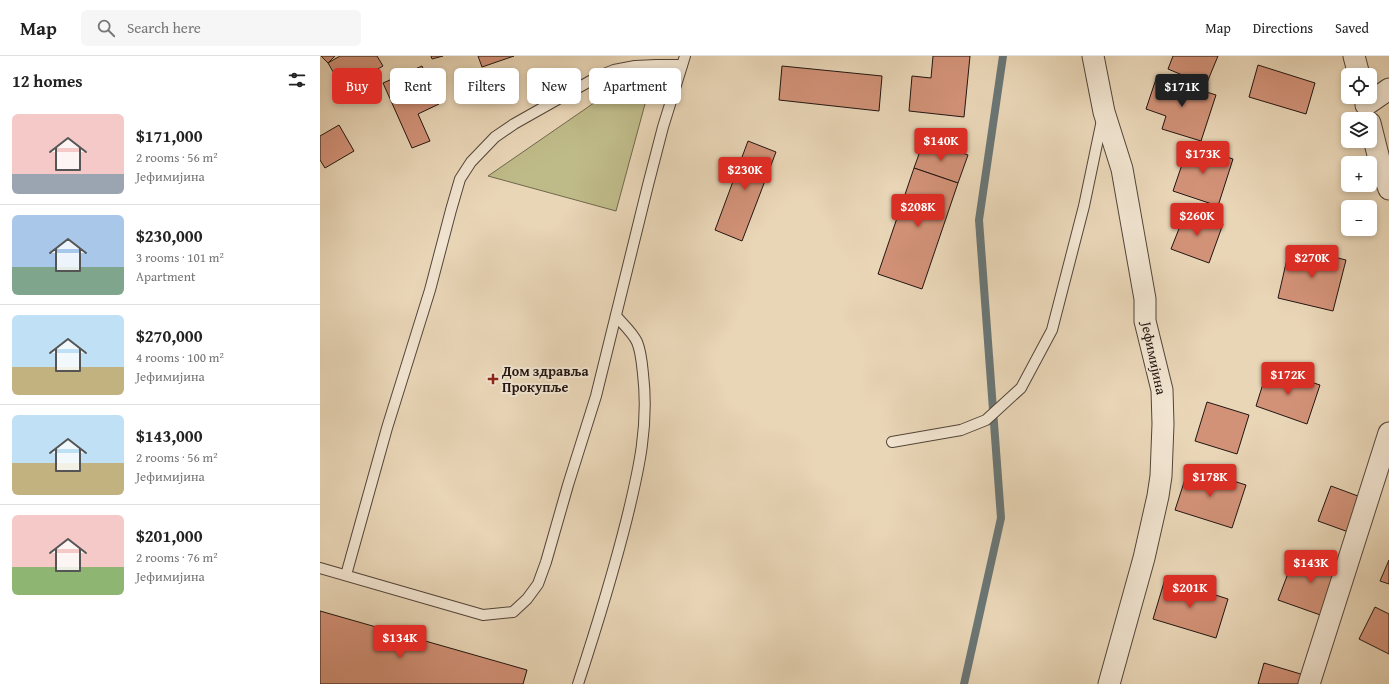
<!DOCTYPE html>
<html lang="en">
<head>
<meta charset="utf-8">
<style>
	:root { --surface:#fff; --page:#f6f6f6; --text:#222; --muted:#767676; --line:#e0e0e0; --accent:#d93025 }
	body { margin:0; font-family:"Gentium Book Plus",serif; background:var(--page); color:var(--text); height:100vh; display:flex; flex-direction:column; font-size:15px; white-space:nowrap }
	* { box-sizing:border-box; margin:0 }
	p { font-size:13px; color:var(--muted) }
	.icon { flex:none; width:22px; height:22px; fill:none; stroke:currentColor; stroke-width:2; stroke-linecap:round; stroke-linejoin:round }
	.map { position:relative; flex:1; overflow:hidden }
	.side { display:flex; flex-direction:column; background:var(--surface); width:320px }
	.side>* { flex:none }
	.guide { position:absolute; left:12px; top:12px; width:380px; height:36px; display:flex; gap:8px }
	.fabs { position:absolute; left:1021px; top:12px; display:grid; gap:8px }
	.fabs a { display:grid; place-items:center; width:36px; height:36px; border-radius:6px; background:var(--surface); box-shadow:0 2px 6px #0003; font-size:20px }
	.price { position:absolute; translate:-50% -34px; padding:0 9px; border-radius:4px; background:var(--accent); color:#fff; font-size:13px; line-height:26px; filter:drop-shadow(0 1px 2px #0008) }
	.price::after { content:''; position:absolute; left:50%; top:24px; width:12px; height:9px; margin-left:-6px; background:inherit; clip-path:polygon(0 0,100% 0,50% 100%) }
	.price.active { background:#222; color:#fff }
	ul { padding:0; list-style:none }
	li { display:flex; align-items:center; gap:12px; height:100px; padding:0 12px }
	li+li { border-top:1px solid var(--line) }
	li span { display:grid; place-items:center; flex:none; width:112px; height:80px; border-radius:6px; color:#555 }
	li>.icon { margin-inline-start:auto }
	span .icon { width:48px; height:48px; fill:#fffc; stroke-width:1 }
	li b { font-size:17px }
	h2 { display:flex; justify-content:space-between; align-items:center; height:48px; padding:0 12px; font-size:17px }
	.pill { padding:0 14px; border-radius:6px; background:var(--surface); box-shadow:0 2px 6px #0003; font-size:14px; line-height:36px }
	.pill.active { background:var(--accent); color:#fff }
	header { display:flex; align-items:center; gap:24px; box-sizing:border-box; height:56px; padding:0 20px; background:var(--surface); border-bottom:1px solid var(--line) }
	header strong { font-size:19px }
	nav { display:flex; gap:22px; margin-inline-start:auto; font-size:14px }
	.search { width:280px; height:36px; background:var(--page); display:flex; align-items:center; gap:10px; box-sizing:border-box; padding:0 14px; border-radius:6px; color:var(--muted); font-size:15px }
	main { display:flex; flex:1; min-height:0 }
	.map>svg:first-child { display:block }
	.green { fill:#bfbb89; stroke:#70684d }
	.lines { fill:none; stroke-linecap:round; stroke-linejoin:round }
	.stream { stroke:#6a7675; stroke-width:8 }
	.building { fill:#d29278; stroke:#211511 }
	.lane-casing { stroke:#53453a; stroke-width:12 }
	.street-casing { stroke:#53453a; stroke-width:23 }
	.lane { stroke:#f1e4d0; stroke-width:10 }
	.street { stroke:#f1e4d0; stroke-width:21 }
	.poi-dot { fill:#8f2418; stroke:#f1e4d0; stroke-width:1.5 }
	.labels { text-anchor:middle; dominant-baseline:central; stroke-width:4; stroke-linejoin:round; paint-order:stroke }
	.street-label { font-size:14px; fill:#211511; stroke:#f1e4d0 }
	.poi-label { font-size:14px; font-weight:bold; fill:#211511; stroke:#f1e4d0; text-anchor:start }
</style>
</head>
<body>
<header>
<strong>Map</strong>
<div class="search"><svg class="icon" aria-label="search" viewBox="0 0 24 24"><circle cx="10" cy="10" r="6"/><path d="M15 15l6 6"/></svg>Search here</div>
<nav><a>Map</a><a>Directions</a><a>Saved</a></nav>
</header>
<main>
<section class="side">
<h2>12 homes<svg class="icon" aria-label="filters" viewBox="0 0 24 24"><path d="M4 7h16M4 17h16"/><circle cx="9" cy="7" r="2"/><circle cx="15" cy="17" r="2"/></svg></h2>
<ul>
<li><span style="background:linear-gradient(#f6c9c9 75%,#9aa5b1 0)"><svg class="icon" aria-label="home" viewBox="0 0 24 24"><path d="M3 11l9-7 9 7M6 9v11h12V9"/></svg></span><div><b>$171,000</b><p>2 rooms · 56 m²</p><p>Јефимијина</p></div></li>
<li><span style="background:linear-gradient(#a9c7e8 65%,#7fa58c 0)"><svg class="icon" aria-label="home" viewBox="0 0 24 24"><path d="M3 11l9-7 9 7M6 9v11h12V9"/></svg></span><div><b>$230,000</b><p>3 rooms · 101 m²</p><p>Apartment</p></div></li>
<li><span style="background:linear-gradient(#bfe0f5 65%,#c2b280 0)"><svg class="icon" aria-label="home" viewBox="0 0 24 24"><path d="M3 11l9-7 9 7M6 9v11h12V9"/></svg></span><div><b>$270,000</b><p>4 rooms · 100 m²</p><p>Јефимијина</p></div></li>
<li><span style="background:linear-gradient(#bfe0f5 60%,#c2b280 0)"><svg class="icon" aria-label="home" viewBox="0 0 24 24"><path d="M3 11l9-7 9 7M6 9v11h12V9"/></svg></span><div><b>$143,000</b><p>2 rooms · 56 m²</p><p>Јефимијина</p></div></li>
<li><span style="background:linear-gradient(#f6c9c9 65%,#8fb573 0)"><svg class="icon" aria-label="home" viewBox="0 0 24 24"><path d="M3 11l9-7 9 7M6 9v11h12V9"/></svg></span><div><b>$201,000</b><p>2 rooms · 76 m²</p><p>Јефимијина</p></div></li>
</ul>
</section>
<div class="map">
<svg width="1069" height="628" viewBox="0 0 1069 628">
	<rect width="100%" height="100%" fill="#e9d6b7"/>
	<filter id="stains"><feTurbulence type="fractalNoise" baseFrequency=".005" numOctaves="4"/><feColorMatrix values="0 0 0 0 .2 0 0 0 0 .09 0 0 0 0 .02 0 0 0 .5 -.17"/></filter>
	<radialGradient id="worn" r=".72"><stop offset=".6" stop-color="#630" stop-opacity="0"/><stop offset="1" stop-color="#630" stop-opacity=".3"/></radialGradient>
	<path class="green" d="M298 35C312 35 318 36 325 48L296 155 168 120 284 40Z"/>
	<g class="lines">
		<polyline class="stream" points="644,628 681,462 659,164 683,0"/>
	</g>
	<g class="building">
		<polygon points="1,0 15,0 8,7"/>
		<polygon points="20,0 57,0 63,10 23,33 8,7"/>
		<polygon points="111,0 123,0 112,3"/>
		<polygon points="158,0 194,0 162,11"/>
		<polygon points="613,0 650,0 644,61 589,55 592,20 611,22"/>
		<polygon points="853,0 898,0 886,29 848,13"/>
		<polygon points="938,9 995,27 986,58 929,41"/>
		<polygon points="102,10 119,48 98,58 110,85 92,92 63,27"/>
		<polygon points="462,10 562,20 559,55 459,44"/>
		<polygon points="837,20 896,39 881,85 842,73 846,60 826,53"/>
		<polygon points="19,69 34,95 5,112 0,104 0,80"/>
		<polygon points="604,84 648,99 638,127 594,112"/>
		<polygon points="428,85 456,96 422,185 395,174"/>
		<polygon points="869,88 913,103 898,150 853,135"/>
		<polygon points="594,112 638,127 602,233 558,218"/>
		<polygon points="866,155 903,168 889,207 851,193"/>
		<polygon points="970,190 1026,204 1013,255 958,242"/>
		<polygon points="948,312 1000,329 987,368 936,350"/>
		<polygon points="887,346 929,359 917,398 875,385"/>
		<polygon points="869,411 926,429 912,472 855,454"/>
		<polygon points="1011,430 1046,443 1034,478 998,465"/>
		<polygon points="976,496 1024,513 1006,561 958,544"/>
		<polygon points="1069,504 1069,528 1060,525"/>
		<polygon points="845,523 908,543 896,582 833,563"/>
		<polygon points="1055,551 1069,558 1069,598 1039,583"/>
		<polygon points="0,555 207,614 203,628 0,628"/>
		<polygon points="944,607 984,619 982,628 938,628"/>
	</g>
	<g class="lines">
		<defs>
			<g id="lane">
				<polyline points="572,386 641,374 666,364 701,332 732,274 764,150 782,64"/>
				<polyline points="0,512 163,559 193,556 207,543 218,528 226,506 248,429 276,340 328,129 343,71 365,0"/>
				<polyline points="26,519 67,372 110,234 131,154 140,123 151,106 175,81 194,68 279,20 294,14 315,10 336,9 362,9"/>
				<path d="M258 628C276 573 293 518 307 462 319 413 329 369 323 318 322 308 321 295 317 286 313 277 302 267 296 260"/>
			</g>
			<g id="street">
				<polyline points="773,0 784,56 802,113 825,243 825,265 842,334 843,368 841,420 838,440 824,502 789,628"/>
				<polyline points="1034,0 1039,19"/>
				<polyline points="1046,49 1069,33"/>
				<polyline points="1050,67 1061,111 1069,133"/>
				<polyline points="989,628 1069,377"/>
			</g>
		</defs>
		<use href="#lane" class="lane-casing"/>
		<use href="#street" class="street-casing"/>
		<use href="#lane" class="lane"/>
		<use href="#street" class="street"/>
	</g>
	<path class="poi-dot" d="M171 317h4v4h4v4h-4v4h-4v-4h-4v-4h4z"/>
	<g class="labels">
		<g class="street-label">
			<text transform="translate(834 302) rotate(78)">Јефимијина</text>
		</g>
		<g class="poi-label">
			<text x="182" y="315">Дом здравља<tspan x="182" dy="16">Прокупље</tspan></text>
		</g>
	</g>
	<rect width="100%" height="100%" filter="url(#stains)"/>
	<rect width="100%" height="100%" fill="url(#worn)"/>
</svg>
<div class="fabs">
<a><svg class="icon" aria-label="locate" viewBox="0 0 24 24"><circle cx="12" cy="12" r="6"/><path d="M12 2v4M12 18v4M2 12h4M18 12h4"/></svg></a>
<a><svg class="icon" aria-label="layers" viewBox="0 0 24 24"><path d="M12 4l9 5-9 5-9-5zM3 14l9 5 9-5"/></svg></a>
<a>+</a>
<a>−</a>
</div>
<b class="price active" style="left:862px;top:52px">$171K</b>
<b class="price" style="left:621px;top:106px">$140K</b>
<b class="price" style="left:883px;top:119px">$173K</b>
<b class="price" style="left:425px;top:135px">$230K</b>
<b class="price" style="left:598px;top:172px">$208K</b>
<b class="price" style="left:877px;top:181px">$260K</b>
<b class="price" style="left:992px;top:223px">$270K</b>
<b class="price" style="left:968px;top:340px">$172K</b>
<b class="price" style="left:890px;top:442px">$178K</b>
<b class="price" style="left:991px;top:528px">$143K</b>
<b class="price" style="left:870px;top:553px">$201K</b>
<b class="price" style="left:80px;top:603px">$134K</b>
<div class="guide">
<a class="pill active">Buy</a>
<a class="pill">Rent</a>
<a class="pill">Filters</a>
<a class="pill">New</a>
<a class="pill">Apartment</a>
</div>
</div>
</main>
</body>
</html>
